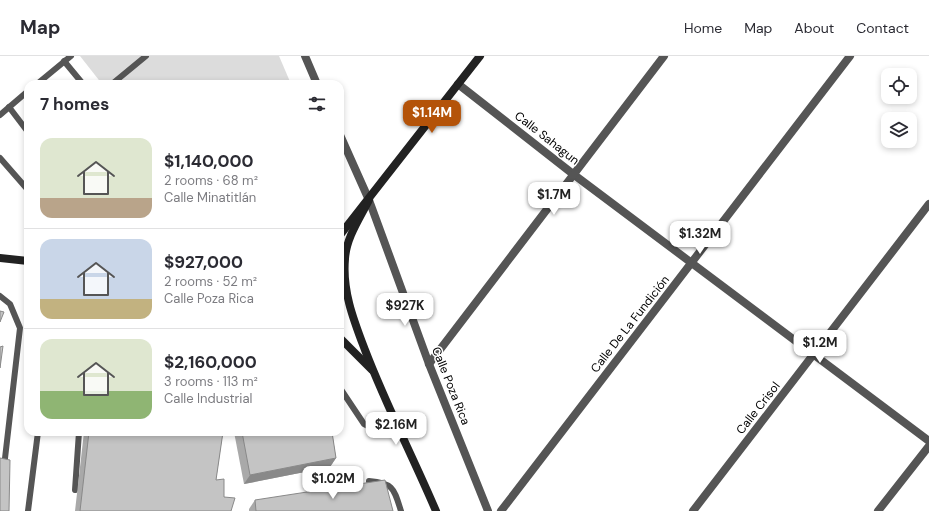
<!DOCTYPE html>
<html lang="en">
<head>
<meta charset="utf-8">
<style>
	:root { --surface:#fff; --page:#f7f7f7; --text:#2b2b33; --muted:#7c7c81; --line:#e1e1e2; --accent:#b45309 }
	body { margin:0; font-family:"DM Sans",sans-serif; background:var(--page); color:var(--text); height:100vh; display:flex; flex-direction:column; font-size:15px; white-space:nowrap }
	* { box-sizing:border-box; margin:0 }
	p { font-size:13px; color:var(--muted) }
	.icon { flex:none; width:22px; height:22px; fill:none; stroke:currentColor; stroke-width:2; stroke-linecap:round; stroke-linejoin:round }
	.map { position:relative; flex:1; overflow:hidden }
	.drawer { position:absolute; left:24px; top:24px; width:320px; height:356px; display:flex; flex-direction:column; background:var(--surface); border-radius:12px; box-shadow:0 2px 6px #0003 }
	.drawer>* { flex:none }
	.tools { position:absolute; left:881px; top:12px; display:grid; gap:8px }
	.tools a { display:grid; place-items:center; width:36px; height:36px; border-radius:8px; background:var(--surface); box-shadow:0 2px 6px #0003; font-size:20px }
	.price { position:absolute; translate:-50% -34px; padding:0 9px; border-radius:8px; background:#fff; color:#222; font-size:13px; line-height:26px; filter:drop-shadow(0 1px 2px #0008) }
	.price::after { content:''; position:absolute; left:50%; top:24px; width:12px; height:9px; margin-left:-6px; background:inherit; clip-path:polygon(0 0,100% 0,50% 100%) }
	.price.active { background:var(--accent); color:#fff }
	ul { padding:0; list-style:none }
	li { display:flex; align-items:center; gap:12px; height:100px; padding:0 16px }
	li+li { border-top:1px solid var(--line) }
	li span { display:grid; place-items:center; flex:none; width:112px; height:80px; border-radius:12px; color:#555 }
	li>.icon { margin-inline-start:auto }
	span .icon { width:48px; height:48px; fill:#fffc; stroke-width:1 }
	li b { font-size:17px }
	h2 { display:flex; justify-content:space-between; align-items:center; height:48px; padding:0 16px; font-size:17px }
	header { display:flex; align-items:center; gap:24px; box-sizing:border-box; height:56px; padding:0 20px; background:var(--surface); border-bottom:1px solid var(--line) }
	header strong { font-size:19px }
	nav { display:flex; gap:22px; margin-inline-start:auto; font-size:14px }
	.map>svg:first-child { display:block }
	.green { fill:#dcdcdc }
	.lines { fill:none; stroke-linecap:round; stroke-linejoin:round }
	.service { stroke:#555; stroke-width:6 }
	.minor { stroke:#555; stroke-width:8 }
	.tertiary { stroke:#555; stroke-width:8 }
	.secondary { stroke:#222; stroke-width:8 }
	.wall { fill:#a9a9a9 }
	.shaded-wall { fill:#898989 }
	.building { fill:#c4c4c4; stroke:#898989 }
	.labels { text-anchor:middle; dominant-baseline:central; stroke-width:3; stroke-linejoin:round; paint-order:stroke }
	.street-label { font-size:12px; fill:#000; stroke:#fff }
</style>
</head>
<body>
<header>
<strong>Map</strong>
<nav><a>Home</a><a>Map</a><a>About</a><a>Contact</a></nav>
</header>
<div class="map">
<svg width="929" height="455" viewBox="0 0 929 455">
	<rect width="100%" height="100%" fill="#fff"/>
	<polygon class="green" points="80,0 279,0 291,28 102,28"/>
	<g class="lines">
		<g class="service">
			<polyline points="64,5 83,28"/>
			<polyline points="37,28 71,0"/>
			<polyline points="112,28 146,0"/>
			<polyline points="9,51 28,76"/>
			<polyline points="0,59 28,35"/>
			<polyline points="0,102 28,134"/>
			<polyline points="0,240 10,248 20,272 4,411"/>
			<polyline points="340,332 364,368 368,370 398,370"/>
			<path d="M369 425C394 427 394 433 401 455"/>
			<polyline points="75,434 79,376"/>
			<polyline points="28,455 38,376"/>
		</g>
		<g class="minor">
			<polyline points="458,28 573,118 929,385"/>
			<polyline points="429,308 664,0"/>
			<polyline points="501,455 850,0"/>
			<polyline points="693,455 929,148"/>
			<polyline points="878,455 929,390"/>
		</g>
		<g class="tertiary">
			<polyline points="305,0 317,28"/>
			<polyline points="340,79 369,144 429,308 488,455"/>
		</g>
		<g class="secondary">
			<path d="M369 144C360 162 346 182 345 203 342 235 354 265 365 294 386 349 413 401 436 455"/>
			<polyline points="340,179 480,0"/>
			<polyline points="0,202 28,205"/>
			<polyline points="340,282 372,314"/>
		</g>
	</g>
	<g class="wall">
		<polygon points="84,376 223,376 216,424 231,455 75,455"/>
		<polygon points="234,376 332,376 336,402 330,411 244,428"/>
		<polygon points="255,444 393,455 249,455 249,453"/>
	</g>
	<polygon class="shaded-wall" points="336,402 330,411 244,428 250,419"/>
	<g class="building">
		<polygon points="0,255 4,256 0,266"/>
		<polygon points="3,290 0,312 0,291"/>
		<polygon points="89,376 223,376 216,424 224,423 224,441 235,442 231,455 80,455"/>
		<polygon points="242,376 332,376 336,402 250,419"/>
		<polygon points="0,402 10,404 9,455 0,455"/>
		<polygon points="385,424 393,455 256,455 255,444"/>
	</g>
	<g class="labels">
		<g class="street-label">
			<text transform="translate(547 82) rotate(38)">Calle Sahagun</text>
			<text transform="translate(630 268) rotate(-52)">Calle De La Fundición</text>
			<text transform="translate(451 330) rotate(68)">Calle Poza Rica</text>
			<text transform="translate(758 352) rotate(-52)">Calle Crisol</text>
		</g>
	</g>
</svg>
<div class="tools">
<a><svg class="icon" aria-label="locate" viewBox="0 0 24 24"><circle cx="12" cy="12" r="6"/><path d="M12 2v4M12 18v4M2 12h4M18 12h4"/></svg></a>
<a><svg class="icon" aria-label="layers" viewBox="0 0 24 24"><path d="M12 4l9 5-9 5-9-5zM3 14l9 5 9-5"/></svg></a>
</div>
<b class="price active" style="left:432px;top:78px">$1.14M</b>
<b class="price" style="left:554px;top:160px">$1.7M</b>
<b class="price" style="left:700px;top:199px">$1.32M</b>
<b class="price" style="left:405px;top:271px">$927K</b>
<b class="price" style="left:820px;top:308px">$1.2M</b>
<b class="price" style="left:396px;top:390px">$2.16M</b>
<b class="price" style="left:333px;top:444px">$1.02M</b>
<section class="drawer">
<h2>7 homes<svg class="icon" aria-label="filters" viewBox="0 0 24 24"><path d="M4 7h16M4 17h16"/><circle cx="9" cy="7" r="2"/><circle cx="15" cy="17" r="2"/></svg></h2>
<ul>
<li><span style="background:linear-gradient(#dfe7d0 75%,#b9a48a 0)"><svg class="icon" aria-label="home" viewBox="0 0 24 24"><path d="M3 11l9-7 9 7M6 9v11h12V9"/></svg></span><div><b>$1,140,000</b><p>2 rooms · 68 m²</p><p>Calle Minatitlán</p></div></li>
<li><span style="background:linear-gradient(#c9d6e8 75%,#c2b280 0)"><svg class="icon" aria-label="home" viewBox="0 0 24 24"><path d="M3 11l9-7 9 7M6 9v11h12V9"/></svg></span><div><b>$927,000</b><p>2 rooms · 52 m²</p><p>Calle Poza Rica</p></div></li>
<li><span style="background:linear-gradient(#dfe7d0 65%,#8fb573 0)"><svg class="icon" aria-label="home" viewBox="0 0 24 24"><path d="M3 11l9-7 9 7M6 9v11h12V9"/></svg></span><div><b>$2,160,000</b><p>3 rooms · 113 m²</p><p>Calle Industrial</p></div></li>
</ul>
</section>
</div>
</body>
</html>
